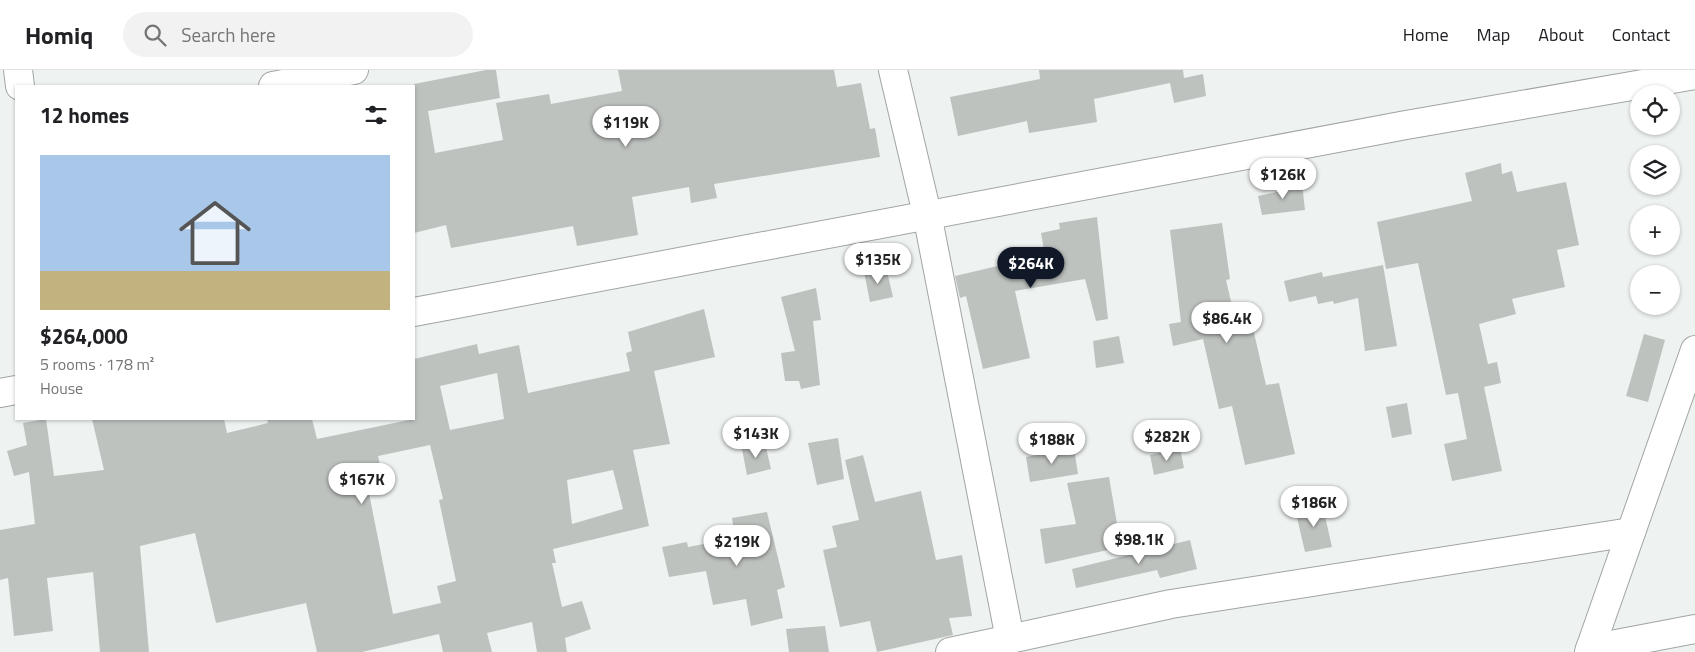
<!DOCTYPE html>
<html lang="en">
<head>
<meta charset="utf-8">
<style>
	:root { --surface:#fff; --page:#f2f2f2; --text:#202124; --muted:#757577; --line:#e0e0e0; --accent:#111827 }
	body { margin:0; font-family:"Titillium Web",sans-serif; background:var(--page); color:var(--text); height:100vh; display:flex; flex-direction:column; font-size:19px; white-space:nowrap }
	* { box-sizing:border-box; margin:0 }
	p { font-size:16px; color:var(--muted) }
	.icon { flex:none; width:28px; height:28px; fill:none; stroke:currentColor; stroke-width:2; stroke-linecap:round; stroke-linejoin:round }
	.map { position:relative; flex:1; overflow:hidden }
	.drawer { position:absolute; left:15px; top:15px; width:400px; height:335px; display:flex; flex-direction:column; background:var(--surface); border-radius:0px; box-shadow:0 1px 4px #0004 }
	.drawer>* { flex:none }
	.buttons { position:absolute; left:1630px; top:15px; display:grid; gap:10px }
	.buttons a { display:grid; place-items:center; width:50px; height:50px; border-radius:50%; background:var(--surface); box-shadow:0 1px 4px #0004; font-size:25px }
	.price { position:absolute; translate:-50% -42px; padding:0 11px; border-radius:18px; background:#fff; color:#222; font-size:16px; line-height:32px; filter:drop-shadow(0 1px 2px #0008) }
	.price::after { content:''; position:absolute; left:50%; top:30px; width:15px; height:11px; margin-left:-8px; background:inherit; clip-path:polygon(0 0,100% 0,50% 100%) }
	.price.selected { background:var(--accent); color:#fff }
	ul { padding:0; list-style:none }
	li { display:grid; align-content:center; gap:10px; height:265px; padding:0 25px }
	li span { display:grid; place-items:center; height:155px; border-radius:0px; color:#555 }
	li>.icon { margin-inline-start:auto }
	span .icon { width:90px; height:90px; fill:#fffc; stroke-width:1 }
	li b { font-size:21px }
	h2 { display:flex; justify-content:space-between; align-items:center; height:60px; padding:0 25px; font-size:21px }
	header { display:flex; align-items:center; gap:30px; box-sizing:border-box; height:70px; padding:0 25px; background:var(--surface); border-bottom:1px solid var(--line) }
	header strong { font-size:24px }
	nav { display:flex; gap:28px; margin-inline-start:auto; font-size:18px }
	.search { width:350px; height:45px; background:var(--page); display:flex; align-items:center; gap:12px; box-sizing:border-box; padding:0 18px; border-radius:28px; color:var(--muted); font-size:19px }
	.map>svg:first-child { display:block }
	.building { fill:#bec2bf; fill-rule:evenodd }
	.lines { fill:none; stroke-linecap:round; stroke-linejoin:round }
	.street-casing { stroke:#a1a5a2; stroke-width:30 }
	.secondary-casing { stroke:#a1a5a2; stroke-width:30 }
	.street { stroke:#fff; stroke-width:28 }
	.secondary { stroke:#fff; stroke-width:28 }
</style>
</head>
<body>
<header>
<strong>Homiq</strong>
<div class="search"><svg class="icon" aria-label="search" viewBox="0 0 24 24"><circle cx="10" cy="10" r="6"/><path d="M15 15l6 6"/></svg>Search here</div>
<nav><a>Home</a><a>Map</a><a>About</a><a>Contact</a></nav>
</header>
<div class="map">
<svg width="1695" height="582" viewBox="0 0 1695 582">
	<rect width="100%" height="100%" fill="#eef2f0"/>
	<g class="building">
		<polygon points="486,0 496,0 500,28 428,41 435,83 503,70 496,33 549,24 551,34 622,21 618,0 834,0 837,17 861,13 870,59 875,58 880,87 714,114 717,128 691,133 689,117 632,127 638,165 577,176 573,156 451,178 446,155 414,163 414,14"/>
		<polygon points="1039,0 1183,0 1184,8 1203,4 1206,26 1174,33 1170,13 1094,29 1097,52 1029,63 1027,51 958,66 950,27 1040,9"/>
		<polygon points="1501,93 1502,104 1512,101 1517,122 1566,112 1579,175 1557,180 1565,217 1512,229 1516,244 1479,254 1488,294 1497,292 1501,313 1484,317 1502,401 1452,411 1444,374 1467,369 1458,323 1446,325 1418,193 1386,199 1377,152 1472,131 1465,103"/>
		<polygon points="1302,113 1305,140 1262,145 1258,126 1281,121 1280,115"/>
		<polygon points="1097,147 1108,249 1096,251 1085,209 1015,221 1030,288 983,299 966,226 960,228 955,206 1045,185 1041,163 1060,159 1059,153"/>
		<polygon points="1222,153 1230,209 1226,210 1237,257 1252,254 1266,315 1279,313 1295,384 1245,395 1232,336 1219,339 1203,269 1173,276 1169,254 1181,252 1170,160"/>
		<polygon points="1383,195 1397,276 1365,281 1358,228 1334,234 1333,231 1318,234 1316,226 1289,232 1284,211 1322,202 1323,207"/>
		<polygon points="886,197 893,227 870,232 864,202"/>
		<polygon points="816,218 821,250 813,251 820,315 801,319 799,311 785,311 781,283 795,281 781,227"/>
		<path d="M704 239 715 287 654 301 670 374 633 380 649 456 553 479 556 493H552L562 537 582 531 591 559 565 568 567 582H537L532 552 487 563 492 582H443L439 564 362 582H317L306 533 216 553 195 463 140 476 149 582H100L93 502 47 508 53 561 14 566 8 508 0 510V460L35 454 29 402 14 406 7 381 27 375 23 353 46 349 54 406 104 400 92 349H224L227 363 268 353 267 349H312L317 369 414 349V289L477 274 479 284 519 275 528 323 630 301 626 283 632 281 628 262ZM497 303 504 349 450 360 440 316ZM430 375 443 429 439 430 456 511 437 516 441 533 393 544 366 408 382 404 378 386ZM613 400 623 439 572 454 567 410Z"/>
		<polygon points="1644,264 1665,270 1648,332 1626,326"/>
		<polygon points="1119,266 1124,293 1096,298 1093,271"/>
		<polygon points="1407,333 1412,364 1392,368 1386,337"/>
		<polygon points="838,368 844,409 817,415 808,373"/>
		<polygon points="765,373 771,399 747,405 742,379"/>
		<polygon points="1074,378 1078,404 1030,412 1026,387"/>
		<polygon points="1180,378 1184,398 1154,405 1150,385"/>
		<polygon points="863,385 875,432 921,421 936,490 962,485 972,546 949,548 953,565 877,582 870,551 840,557 823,480 837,477 832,456 859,450 845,390"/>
		<polygon points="1109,407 1121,477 1045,494 1040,459 1076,454 1067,413"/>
		<polygon points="1322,433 1332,477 1305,482 1295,439"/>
		<polygon points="767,442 785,517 777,520 783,548 751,556 746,529 713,535 706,501 669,507 662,477 687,472 688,477 735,468 732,448"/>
		<polygon points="1190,470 1197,499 1160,508 1157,500 1076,518 1072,499"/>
		<polygon points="825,556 829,582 789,582 786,559"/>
	</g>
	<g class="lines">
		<defs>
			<g id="street">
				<polyline points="18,0 20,16"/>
				<polyline points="893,0 927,144 1010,569"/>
				<polyline points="273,16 354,0"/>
				<polyline points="1590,579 1695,559"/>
				<polyline points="950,582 1171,534 1631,462"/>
				<polyline points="1589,582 1695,280"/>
			</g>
			<g id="secondary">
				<polyline points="414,242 1406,55 1695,5"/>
				<polyline points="0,323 16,320"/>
			</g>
		</defs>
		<use href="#street" class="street-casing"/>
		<use href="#secondary" class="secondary-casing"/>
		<use href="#street" class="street"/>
		<use href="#secondary" class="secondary"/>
	</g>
</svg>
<div class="buttons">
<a><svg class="icon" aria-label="locate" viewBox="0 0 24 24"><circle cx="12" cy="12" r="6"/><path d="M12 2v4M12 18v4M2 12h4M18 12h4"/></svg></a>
<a><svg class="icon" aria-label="layers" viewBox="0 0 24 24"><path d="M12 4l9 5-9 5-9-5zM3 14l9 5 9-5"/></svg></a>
<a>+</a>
<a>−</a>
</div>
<b class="price" style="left:626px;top:78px">$119K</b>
<b class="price" style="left:1283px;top:130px">$126K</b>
<b class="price" style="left:878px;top:215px">$135K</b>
<b class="price selected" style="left:1031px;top:219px">$264K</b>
<b class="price" style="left:1227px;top:274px">$86.4K</b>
<b class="price" style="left:756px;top:389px">$143K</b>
<b class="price" style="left:1167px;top:392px">$282K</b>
<b class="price" style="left:1052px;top:395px">$188K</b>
<b class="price" style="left:362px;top:435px">$167K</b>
<b class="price" style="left:1314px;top:458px">$186K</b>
<b class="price" style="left:1139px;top:495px">$98.1K</b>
<b class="price" style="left:737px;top:497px">$219K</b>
<section class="drawer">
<h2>12 homes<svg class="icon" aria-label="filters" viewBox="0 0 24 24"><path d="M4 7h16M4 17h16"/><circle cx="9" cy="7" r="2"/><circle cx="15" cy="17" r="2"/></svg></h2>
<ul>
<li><span style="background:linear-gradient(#a9c7e8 75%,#c2b280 0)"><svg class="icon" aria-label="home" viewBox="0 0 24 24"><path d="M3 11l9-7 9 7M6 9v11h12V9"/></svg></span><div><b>$264,000</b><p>5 rooms · 178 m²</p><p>House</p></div></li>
</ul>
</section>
</div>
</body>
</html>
